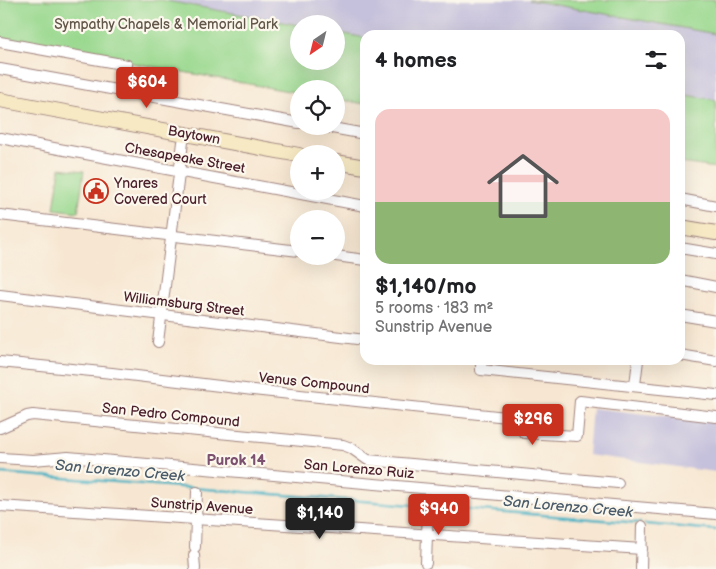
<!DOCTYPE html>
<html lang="en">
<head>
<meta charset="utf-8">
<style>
	:root { --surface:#fff; --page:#f6f6f6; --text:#202124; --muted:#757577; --accent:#c8321e }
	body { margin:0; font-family:"Balsamiq Sans",sans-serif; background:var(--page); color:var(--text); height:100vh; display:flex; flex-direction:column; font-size:19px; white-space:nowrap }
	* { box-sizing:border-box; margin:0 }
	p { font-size:16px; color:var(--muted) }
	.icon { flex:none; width:28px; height:28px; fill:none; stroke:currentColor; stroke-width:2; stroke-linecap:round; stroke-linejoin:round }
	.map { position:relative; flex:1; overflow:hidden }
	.drawer { position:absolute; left:360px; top:30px; width:325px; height:335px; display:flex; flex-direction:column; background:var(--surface); border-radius:15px; box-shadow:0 5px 20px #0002 }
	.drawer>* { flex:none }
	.needle { width:32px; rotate:215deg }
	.controls { position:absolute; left:290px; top:15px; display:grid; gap:10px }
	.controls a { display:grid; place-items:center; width:55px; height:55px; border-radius:50%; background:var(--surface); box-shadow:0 5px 20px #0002; font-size:25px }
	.price { position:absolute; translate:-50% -42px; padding:0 11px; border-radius:5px; background:var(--accent); color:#fff; font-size:16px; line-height:32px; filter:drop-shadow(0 1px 2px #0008) }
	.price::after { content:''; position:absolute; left:50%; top:30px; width:15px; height:11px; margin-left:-8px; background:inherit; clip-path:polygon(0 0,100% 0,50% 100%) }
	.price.active { background:#222; color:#fff }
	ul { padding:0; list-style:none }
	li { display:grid; align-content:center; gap:10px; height:265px; padding:0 15px }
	li span { display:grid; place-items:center; height:155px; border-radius:15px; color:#555 }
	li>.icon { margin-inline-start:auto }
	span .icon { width:90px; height:90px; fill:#fffc; stroke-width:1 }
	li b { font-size:21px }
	h2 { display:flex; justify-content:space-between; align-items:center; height:60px; padding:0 15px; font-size:21px }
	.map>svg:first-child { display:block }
	.industrial { fill:#c5c0db }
	.green { fill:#99d88e; stroke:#727c5c }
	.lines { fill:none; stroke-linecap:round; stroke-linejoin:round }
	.stream { stroke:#48b3c5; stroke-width:2.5 }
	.street-casing { stroke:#a0837e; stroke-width:12 }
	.secondary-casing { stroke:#a0837e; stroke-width:16 }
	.street { stroke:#fff; stroke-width:10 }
	.secondary { stroke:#f6e9c3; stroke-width:14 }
	.labels { text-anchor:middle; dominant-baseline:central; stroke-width:4.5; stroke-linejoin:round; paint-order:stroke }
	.park-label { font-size:14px; fill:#625649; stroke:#fbf7ec }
	.street-label { font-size:14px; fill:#4a1f2b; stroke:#fbf7ec }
	.poi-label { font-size:14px; fill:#4a1f2b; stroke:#fbf7ec; text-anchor:start }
	.neighbourhood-label { font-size:15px; font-weight:bold; fill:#7c5170; stroke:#fbf7ec }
	.water-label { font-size:15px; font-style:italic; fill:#495a69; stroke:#fbf7ec }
</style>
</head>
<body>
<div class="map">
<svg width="716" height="569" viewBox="0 0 716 569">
	<rect width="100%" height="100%" fill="#fbf7ec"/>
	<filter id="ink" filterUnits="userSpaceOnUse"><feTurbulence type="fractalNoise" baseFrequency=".02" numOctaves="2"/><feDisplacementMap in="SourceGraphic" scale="10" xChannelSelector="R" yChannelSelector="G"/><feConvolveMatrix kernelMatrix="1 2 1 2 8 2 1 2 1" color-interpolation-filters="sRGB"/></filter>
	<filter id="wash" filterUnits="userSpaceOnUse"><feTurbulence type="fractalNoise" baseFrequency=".0096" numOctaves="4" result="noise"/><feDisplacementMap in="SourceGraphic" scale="20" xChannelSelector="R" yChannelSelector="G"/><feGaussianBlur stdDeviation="1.12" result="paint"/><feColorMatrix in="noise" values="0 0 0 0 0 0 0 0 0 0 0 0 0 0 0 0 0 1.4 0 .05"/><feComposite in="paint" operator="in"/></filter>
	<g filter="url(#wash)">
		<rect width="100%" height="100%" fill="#f7e7d2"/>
		<g class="industrial">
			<polygon points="161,0 529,0 716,34 716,100 680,94 680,35 365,35 365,38 336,32 336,24 299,24 299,25"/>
			<polygon points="592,408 716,422 716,472 588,455"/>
		</g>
		<g class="green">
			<polygon points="0,0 161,0 299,25 299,61 336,61 336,32 365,38 365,104 336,99 336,89 299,89 299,93 0,39"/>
			<polygon points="529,0 716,0 716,34"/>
			<polygon points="680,94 716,100 716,168 680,163"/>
			<polygon points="60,168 84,171 78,212 54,209"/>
		</g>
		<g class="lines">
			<g class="stream">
				<polyline points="0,473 426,506"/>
				<polyline points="431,506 640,523"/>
				<polyline points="645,524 716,530"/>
			</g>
		</g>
	</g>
	<g filter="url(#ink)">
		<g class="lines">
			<defs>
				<g id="street">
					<polyline points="0,42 127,65"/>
					<polyline points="0,69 299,123"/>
					<polyline points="321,126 365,134"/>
					<polyline points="0,138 365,206"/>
					<polyline points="680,199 716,206"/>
					<polyline points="0,215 299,251"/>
					<polyline points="680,248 716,254"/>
					<polyline points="336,256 365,260"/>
					<polyline points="680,280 716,287"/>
					<polyline points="0,295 365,340"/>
					<polyline points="680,315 716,321"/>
					<polyline points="158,342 183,142"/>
					<polyline points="680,355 716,361"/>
					<polyline points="481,360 481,370 716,395"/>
					<polyline points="0,362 112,373 253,390 525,419 524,433 577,436 580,401 716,417"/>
					<polyline points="635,385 638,360"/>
					<polyline points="0,428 27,416 33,415 343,445 351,448 368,460 618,483"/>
					<polyline points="0,458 33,460 68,457 716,514"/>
					<polyline points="0,506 642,549"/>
					<polyline points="195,547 197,492"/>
					<polyline points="194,555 195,569"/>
					<polyline points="426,563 428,508"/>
					<polyline points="641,569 642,526"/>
				</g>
				<g id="secondary">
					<polyline points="0,100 299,155"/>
					<polyline points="336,162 365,167"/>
					<polyline points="680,227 716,233"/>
				</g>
			</defs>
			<use href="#street" class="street-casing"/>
			<use href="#secondary" class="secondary-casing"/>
			<use href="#street" class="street"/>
			<use href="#secondary" class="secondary"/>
		</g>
	</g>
	<defs>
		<symbol id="civic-ring" viewBox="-11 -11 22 22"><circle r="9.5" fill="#fbf7ec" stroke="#c8321e" stroke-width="1.5"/><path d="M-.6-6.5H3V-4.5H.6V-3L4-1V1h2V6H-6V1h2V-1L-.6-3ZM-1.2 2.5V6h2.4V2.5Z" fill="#c8321e"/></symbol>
	</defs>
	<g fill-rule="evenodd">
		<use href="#civic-ring" x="82" y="177" width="28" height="28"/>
	</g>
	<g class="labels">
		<g class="park-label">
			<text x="166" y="24">Sympathy Chapels &amp; Memorial Park</text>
		</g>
		<g class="street-label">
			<text transform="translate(194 135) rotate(10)">Baytown</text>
			<text transform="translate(185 158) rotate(10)">Chesapeake Street</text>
			<text transform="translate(184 304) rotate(7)">Williamsburg Street</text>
			<text transform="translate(314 383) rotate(6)">Venus Compound</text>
			<text transform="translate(171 415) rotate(6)">San Pedro Compound</text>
			<text transform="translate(359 469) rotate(5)">San Lorenzo Ruiz</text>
			<text transform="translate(202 506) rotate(4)">Sunstrip Avenue</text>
		</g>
		<g class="poi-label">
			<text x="114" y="183">Ynares<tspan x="114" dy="16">Covered Court</tspan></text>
		</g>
		<g class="neighbourhood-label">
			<text x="236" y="460">Purok 14</text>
		</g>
		<g class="water-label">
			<text transform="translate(120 471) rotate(5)">San Lorenzo Creek</text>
			<text transform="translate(568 507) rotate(5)">San Lorenzo Creek</text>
		</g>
	</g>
</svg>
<div class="controls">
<a><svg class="needle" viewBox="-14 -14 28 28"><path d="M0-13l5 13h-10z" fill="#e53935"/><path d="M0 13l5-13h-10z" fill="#757577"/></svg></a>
<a><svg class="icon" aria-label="locate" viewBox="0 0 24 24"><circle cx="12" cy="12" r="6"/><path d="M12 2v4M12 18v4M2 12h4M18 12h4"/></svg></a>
<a>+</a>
<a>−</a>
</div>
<b class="price" style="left:147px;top:109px">$604</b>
<b class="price" style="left:533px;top:446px">$296</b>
<b class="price" style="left:439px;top:536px">$940</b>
<b class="price active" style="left:320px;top:540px">$1,140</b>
<section class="drawer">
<h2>4 homes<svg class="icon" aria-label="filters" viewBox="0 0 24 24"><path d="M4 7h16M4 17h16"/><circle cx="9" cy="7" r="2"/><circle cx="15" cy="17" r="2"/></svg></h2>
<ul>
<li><span style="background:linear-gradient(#f6c9c9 60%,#8fb573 0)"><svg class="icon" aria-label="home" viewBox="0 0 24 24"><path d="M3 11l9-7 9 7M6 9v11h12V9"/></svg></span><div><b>$1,140/mo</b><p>5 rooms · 183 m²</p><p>Sunstrip Avenue</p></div></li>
</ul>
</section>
</div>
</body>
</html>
